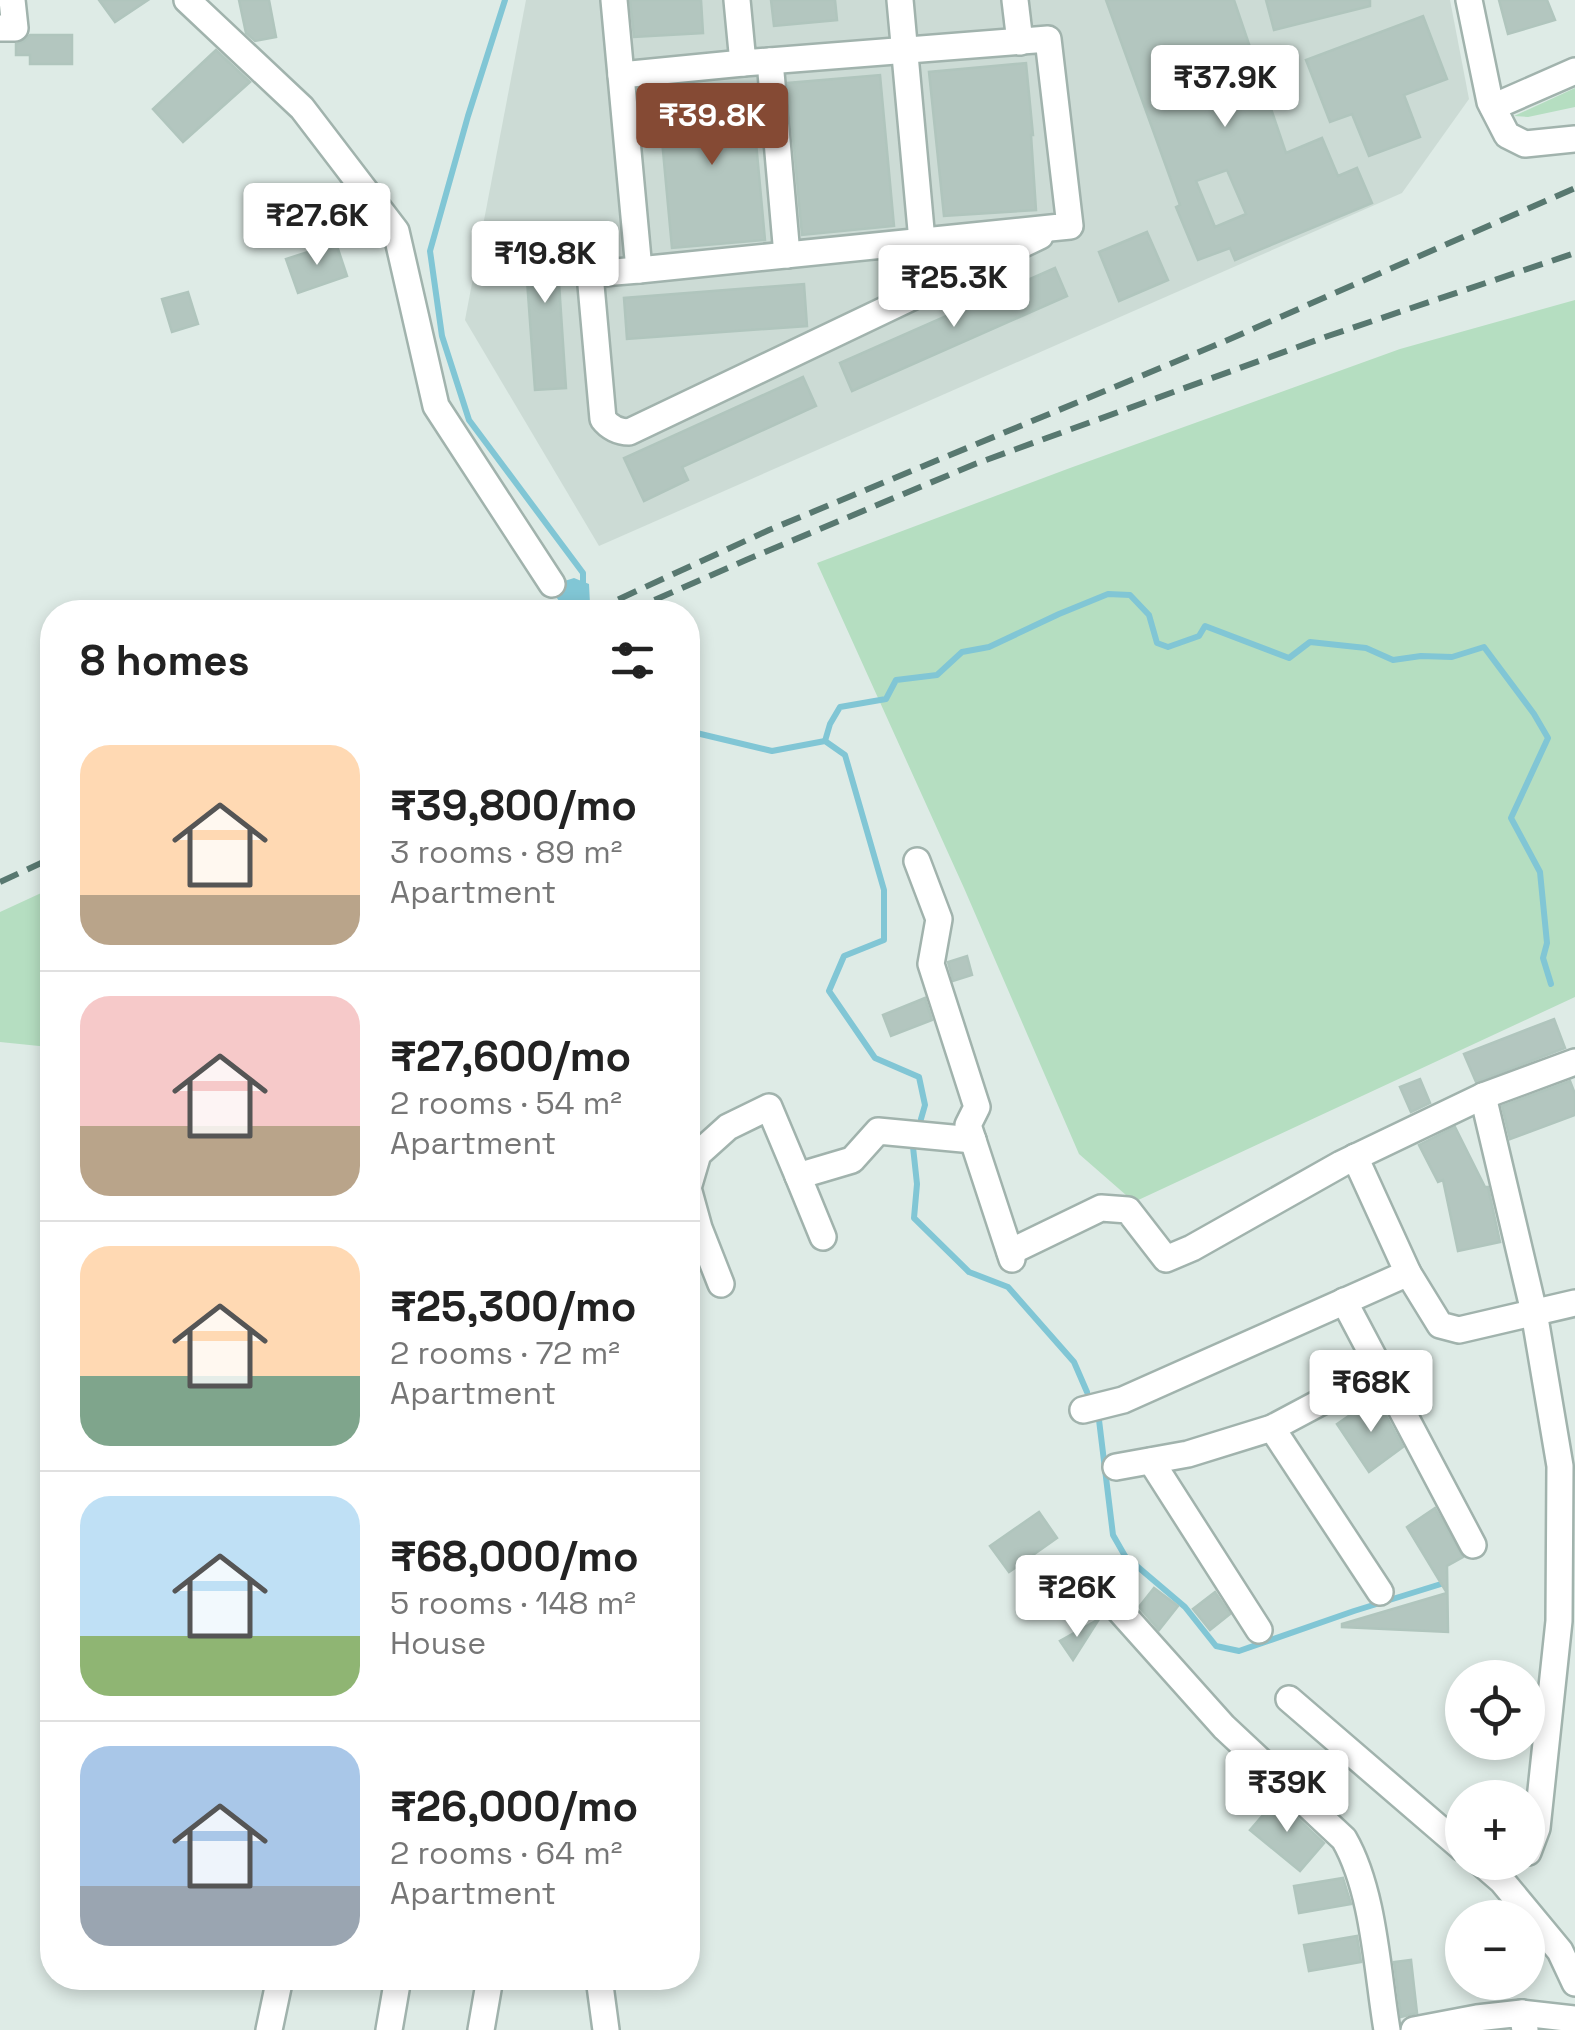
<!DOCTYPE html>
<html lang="en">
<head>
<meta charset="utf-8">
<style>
	:root { --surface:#fff; --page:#f2f2f2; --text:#222; --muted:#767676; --line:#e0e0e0; --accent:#854a34 }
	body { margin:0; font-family:"Space Grotesk",sans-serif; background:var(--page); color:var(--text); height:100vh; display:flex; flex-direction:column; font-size:38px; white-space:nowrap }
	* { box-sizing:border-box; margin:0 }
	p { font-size:32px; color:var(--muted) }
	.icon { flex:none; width:55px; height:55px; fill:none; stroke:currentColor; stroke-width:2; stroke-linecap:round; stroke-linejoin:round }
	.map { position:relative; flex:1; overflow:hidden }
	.drawer { position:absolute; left:40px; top:600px; width:660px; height:1390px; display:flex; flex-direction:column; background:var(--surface); border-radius:40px; box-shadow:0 5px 15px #0003 }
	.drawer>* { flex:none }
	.controls { position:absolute; left:1445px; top:1660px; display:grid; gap:20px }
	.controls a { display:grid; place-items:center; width:100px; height:100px; border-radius:50%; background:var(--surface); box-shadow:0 5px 15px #0003; font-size:50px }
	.price { position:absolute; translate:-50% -85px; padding:0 22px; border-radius:10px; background:#fff; color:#222; font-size:32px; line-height:65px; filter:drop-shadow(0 2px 5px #0008) }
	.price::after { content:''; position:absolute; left:50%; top:60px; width:30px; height:22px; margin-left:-15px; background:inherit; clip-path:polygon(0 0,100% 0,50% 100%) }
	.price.selected { background:var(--accent); color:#fff }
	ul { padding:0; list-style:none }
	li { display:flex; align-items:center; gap:30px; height:250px; padding:0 40px }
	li+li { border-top:2px solid var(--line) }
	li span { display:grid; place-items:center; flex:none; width:280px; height:200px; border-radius:30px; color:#555 }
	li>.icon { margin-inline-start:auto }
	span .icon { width:120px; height:120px; fill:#fffc; stroke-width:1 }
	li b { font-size:42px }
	h2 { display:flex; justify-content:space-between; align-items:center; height:120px; padding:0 40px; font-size:42px }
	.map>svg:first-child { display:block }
	.built { fill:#ccdbd5 }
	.green { fill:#b5dec1 }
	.water { fill:#81c6d5 }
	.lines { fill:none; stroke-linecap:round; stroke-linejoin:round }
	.stream { stroke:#81c6d5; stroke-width:6 }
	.building { fill:#b3c6bf; stroke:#b0c5bd; stroke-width:2.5; fill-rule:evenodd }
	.minor-casing { stroke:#a1b3ad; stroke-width:30 }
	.minor { stroke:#fff; stroke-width:25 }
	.rail { stroke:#587870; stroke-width:6; stroke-dasharray:20 10; stroke-linecap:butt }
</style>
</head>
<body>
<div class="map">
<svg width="1575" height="2030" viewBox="0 0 1575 2030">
	<rect width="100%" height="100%" fill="#deebe6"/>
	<polygon class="built" points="526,0 1450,0 1469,99 1402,193 599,546 465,320"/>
	<g class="green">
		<polygon points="1575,88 1575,107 1528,117 1514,116"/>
		<polygon points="1575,300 1575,997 1134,1202 1079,1154 964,888 817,563 1070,468 1400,349"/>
		<polygon points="52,888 52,1050 49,1047 0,1042 0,912"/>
	</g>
	<polygon class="water" points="574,578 589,584 590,604 594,612 567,612 554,594 555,584"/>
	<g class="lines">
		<g class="stream">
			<polyline points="505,0 468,116 430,251 442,336 469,420 583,573 583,586"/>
			<polyline points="688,731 772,751 825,741 845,755 884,890 884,940 844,956 829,991 875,1058 919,1077 925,1105 921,1119"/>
			<polyline points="825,741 830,724 840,707 886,699 896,680 937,675 962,652 989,647 1059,614 1108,594 1130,595 1149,615 1157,643 1168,647 1199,636 1205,626 1289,658 1310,642 1366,648 1393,660 1421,656 1452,657 1484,647 1534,714 1548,738 1511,818 1540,872 1547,943 1543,958 1551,984"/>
			<polyline points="913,1147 917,1184 914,1218 969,1272 1008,1287 1074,1362 1087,1392"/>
			<polyline points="1099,1420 1113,1535 1125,1556 1185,1607 1216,1646 1239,1651 1354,1611 1441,1584"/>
		</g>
	</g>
	<g class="building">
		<polygon points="99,0 148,0 115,22"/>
		<polygon points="239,0 269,0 276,37 255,41 246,33"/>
		<polygon points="630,0 701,0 703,33 634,37"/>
		<polygon points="771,0 835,0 837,20 774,26"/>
		<path d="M1106 0H1234L1286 153 1322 138 1338 176 1357 168 1372 203 1235 260 1230 248 1198 260 1176 207 1180 205ZM1227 170 1246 214 1215 227 1196 181Z"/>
		<polygon points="1266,0 1370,0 1370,6 1274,30"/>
		<polygon points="1499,0 1547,0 1555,20 1508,34"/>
		<polygon points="1423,16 1447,79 1404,95 1420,137 1369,156 1352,114 1330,122 1306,60"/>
		<polygon points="30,35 72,35 72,64 30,64 30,55 16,55 16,44 24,41"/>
		<polygon points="216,50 250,82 183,142 153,109"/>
		<polygon points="1026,63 1033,135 1031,135 1036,210 944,216 929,72"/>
		<polygon points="880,75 894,226 802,235 788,83"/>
		<polygon points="751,88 765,240 672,248 658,97"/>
		<polygon points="555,223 566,388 535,390 523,225"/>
		<polygon points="1147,232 1168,280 1119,301 1099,252"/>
		<polygon points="336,243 347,276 298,293 286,259"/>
		<polygon points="1055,268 1067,296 852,391 840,363"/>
		<polygon points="804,284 807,326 627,339 624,298"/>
		<polygon points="188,292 198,324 172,332 162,299"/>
		<polygon points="803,377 816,406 682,467 688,480 644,501 624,458"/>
		<polygon points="967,956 972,975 953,981 948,962"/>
		<polygon points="925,998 932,1020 891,1036 883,1015"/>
		<polygon points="1554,1019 1565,1048 1476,1082 1464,1054"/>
		<polygon points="1420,1079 1430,1103 1411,1112 1400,1087"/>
		<polygon points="1570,1081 1575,1094 1575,1115 1510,1139 1502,1106"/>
		<polygon points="1455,1127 1485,1187 1488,1187 1500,1242 1458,1251 1443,1180 1438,1182 1419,1145"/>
		<polygon points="1376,1397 1403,1447 1369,1472 1337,1424"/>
		<polygon points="1435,1508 1463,1557 1447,1566 1448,1632 1342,1627 1342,1624 1447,1593 1407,1527"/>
		<polygon points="1039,1512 1057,1538 1009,1572 990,1546"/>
		<polygon points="1118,1559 1132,1568 1119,1588 1106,1589 1101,1586"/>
		<polygon points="1154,1588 1178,1606 1159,1630 1139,1607"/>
		<polygon points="1215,1592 1230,1614 1210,1630 1193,1609"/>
		<polygon points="1099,1619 1073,1660 1060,1641"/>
		<polygon points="1277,1799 1324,1843 1300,1871 1250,1830"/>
		<polygon points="1343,1878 1351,1904 1299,1913 1294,1886"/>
		<polygon points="1357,1936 1361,1962 1309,1971 1304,1945"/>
		<polygon points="1411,1960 1417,2013 1401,2017 1394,1962"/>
	</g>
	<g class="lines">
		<defs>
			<g id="minor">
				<polyline points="187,0 302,108 396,231 436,406 552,584"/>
				<polyline points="614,0 639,270 1070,226 1048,39 743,63 737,0"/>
				<polyline points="900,0 922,241"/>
				<polyline points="1015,0 1020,42"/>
				<polyline points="1469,0 1490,102 1507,135 1525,144 1575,139"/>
				<polyline points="0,28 15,28 12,0"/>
				<polyline points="770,61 787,255"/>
				<polyline points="621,75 743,63"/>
				<polyline points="1493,107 1575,71"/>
				<path d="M639 270 590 274 603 419C609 427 619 432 629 432L1040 236"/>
				<polyline points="917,861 939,919 931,964 977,1107 968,1125 1012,1259"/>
				<polyline points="1483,1096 1534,1312 1560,1466 1559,1621 1537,1828 1528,1852"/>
				<polyline points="1355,1157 1408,1273 1440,1325 1459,1330 1575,1303"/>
				<polyline points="823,1237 798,1176 852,1160 878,1131 973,1140"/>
				<polyline points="1010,1252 1101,1208 1128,1210 1166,1259 1192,1248 1341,1164 1483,1096 1575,1062"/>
				<polyline points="721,1284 699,1228 688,1188 698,1154 728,1127 769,1107 798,1176"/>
				<polyline points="1344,1301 1473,1545"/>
				<polyline points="1083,1410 1123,1400 1408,1273"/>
				<polyline points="1272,1428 1380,1592"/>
				<polyline points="1151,1461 1259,1630"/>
				<polyline points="1116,1467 1188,1454 1272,1428 1381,1370"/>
				<path d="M1113 1603 1224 1727 1344 1839C1374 1891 1377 1970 1387 2030"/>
				<polyline points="1289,1699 1462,1848"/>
				<polyline points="1480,1862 1502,1881 1560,1951 1575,1983"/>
				<polyline points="599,1978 606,2030"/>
				<polyline points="1522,2013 1575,2019"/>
				<polyline points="269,2030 280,1978"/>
				<polyline points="389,2030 398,1978"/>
				<polyline points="481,2030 490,1978"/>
				<polyline points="1414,2030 1477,2018 1522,2013 1525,2030"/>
			</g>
		</defs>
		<use href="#minor" class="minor-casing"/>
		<use href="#minor" class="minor"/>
		<g class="rail">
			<polyline points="591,612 769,530 1223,342 1575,188"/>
			<polyline points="627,612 746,560 975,464 1328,336 1575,253"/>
			<polyline points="0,882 52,858"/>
		</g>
	</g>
</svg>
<div class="controls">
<a><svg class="icon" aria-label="locate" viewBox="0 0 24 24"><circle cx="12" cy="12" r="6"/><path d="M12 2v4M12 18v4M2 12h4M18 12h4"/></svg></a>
<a>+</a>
<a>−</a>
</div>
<b class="price" style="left:1225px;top:130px">₹37.9K</b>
<b class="price selected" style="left:712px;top:168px">₹39.8K</b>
<b class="price" style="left:317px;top:268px">₹27.6K</b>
<b class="price" style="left:545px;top:306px">₹19.8K</b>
<b class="price" style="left:954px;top:330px">₹25.3K</b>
<b class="price" style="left:1371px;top:1435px">₹68K</b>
<b class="price" style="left:1077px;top:1640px">₹26K</b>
<b class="price" style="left:1287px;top:1835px">₹39K</b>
<section class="drawer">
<h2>8 homes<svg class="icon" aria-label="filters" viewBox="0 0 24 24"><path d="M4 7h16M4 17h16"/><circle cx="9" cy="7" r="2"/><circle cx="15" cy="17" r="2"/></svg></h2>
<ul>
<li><span style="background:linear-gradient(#ffd9b3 75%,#b9a48a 0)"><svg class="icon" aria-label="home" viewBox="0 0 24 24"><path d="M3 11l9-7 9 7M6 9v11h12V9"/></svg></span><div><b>₹39,800/mo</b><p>3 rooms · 89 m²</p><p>Apartment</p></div></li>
<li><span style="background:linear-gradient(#f6c9c9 65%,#b9a48a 0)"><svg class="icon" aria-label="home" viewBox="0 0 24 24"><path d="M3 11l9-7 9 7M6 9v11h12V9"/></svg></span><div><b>₹27,600/mo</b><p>2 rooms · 54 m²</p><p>Apartment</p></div></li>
<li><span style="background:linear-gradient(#ffd9b3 65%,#7fa58c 0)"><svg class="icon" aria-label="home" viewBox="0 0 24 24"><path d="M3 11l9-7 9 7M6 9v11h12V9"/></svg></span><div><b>₹25,300/mo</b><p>2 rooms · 72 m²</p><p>Apartment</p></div></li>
<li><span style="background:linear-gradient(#bfe0f5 70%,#8fb573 0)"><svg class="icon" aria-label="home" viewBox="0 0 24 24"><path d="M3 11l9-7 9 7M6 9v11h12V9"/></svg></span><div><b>₹68,000/mo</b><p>5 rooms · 148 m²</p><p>House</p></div></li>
<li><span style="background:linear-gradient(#a9c7e8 70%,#9aa5b1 0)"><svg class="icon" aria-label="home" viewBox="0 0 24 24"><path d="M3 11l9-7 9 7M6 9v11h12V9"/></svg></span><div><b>₹26,000/mo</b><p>2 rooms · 64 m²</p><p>Apartment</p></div></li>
</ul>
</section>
</div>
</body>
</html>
